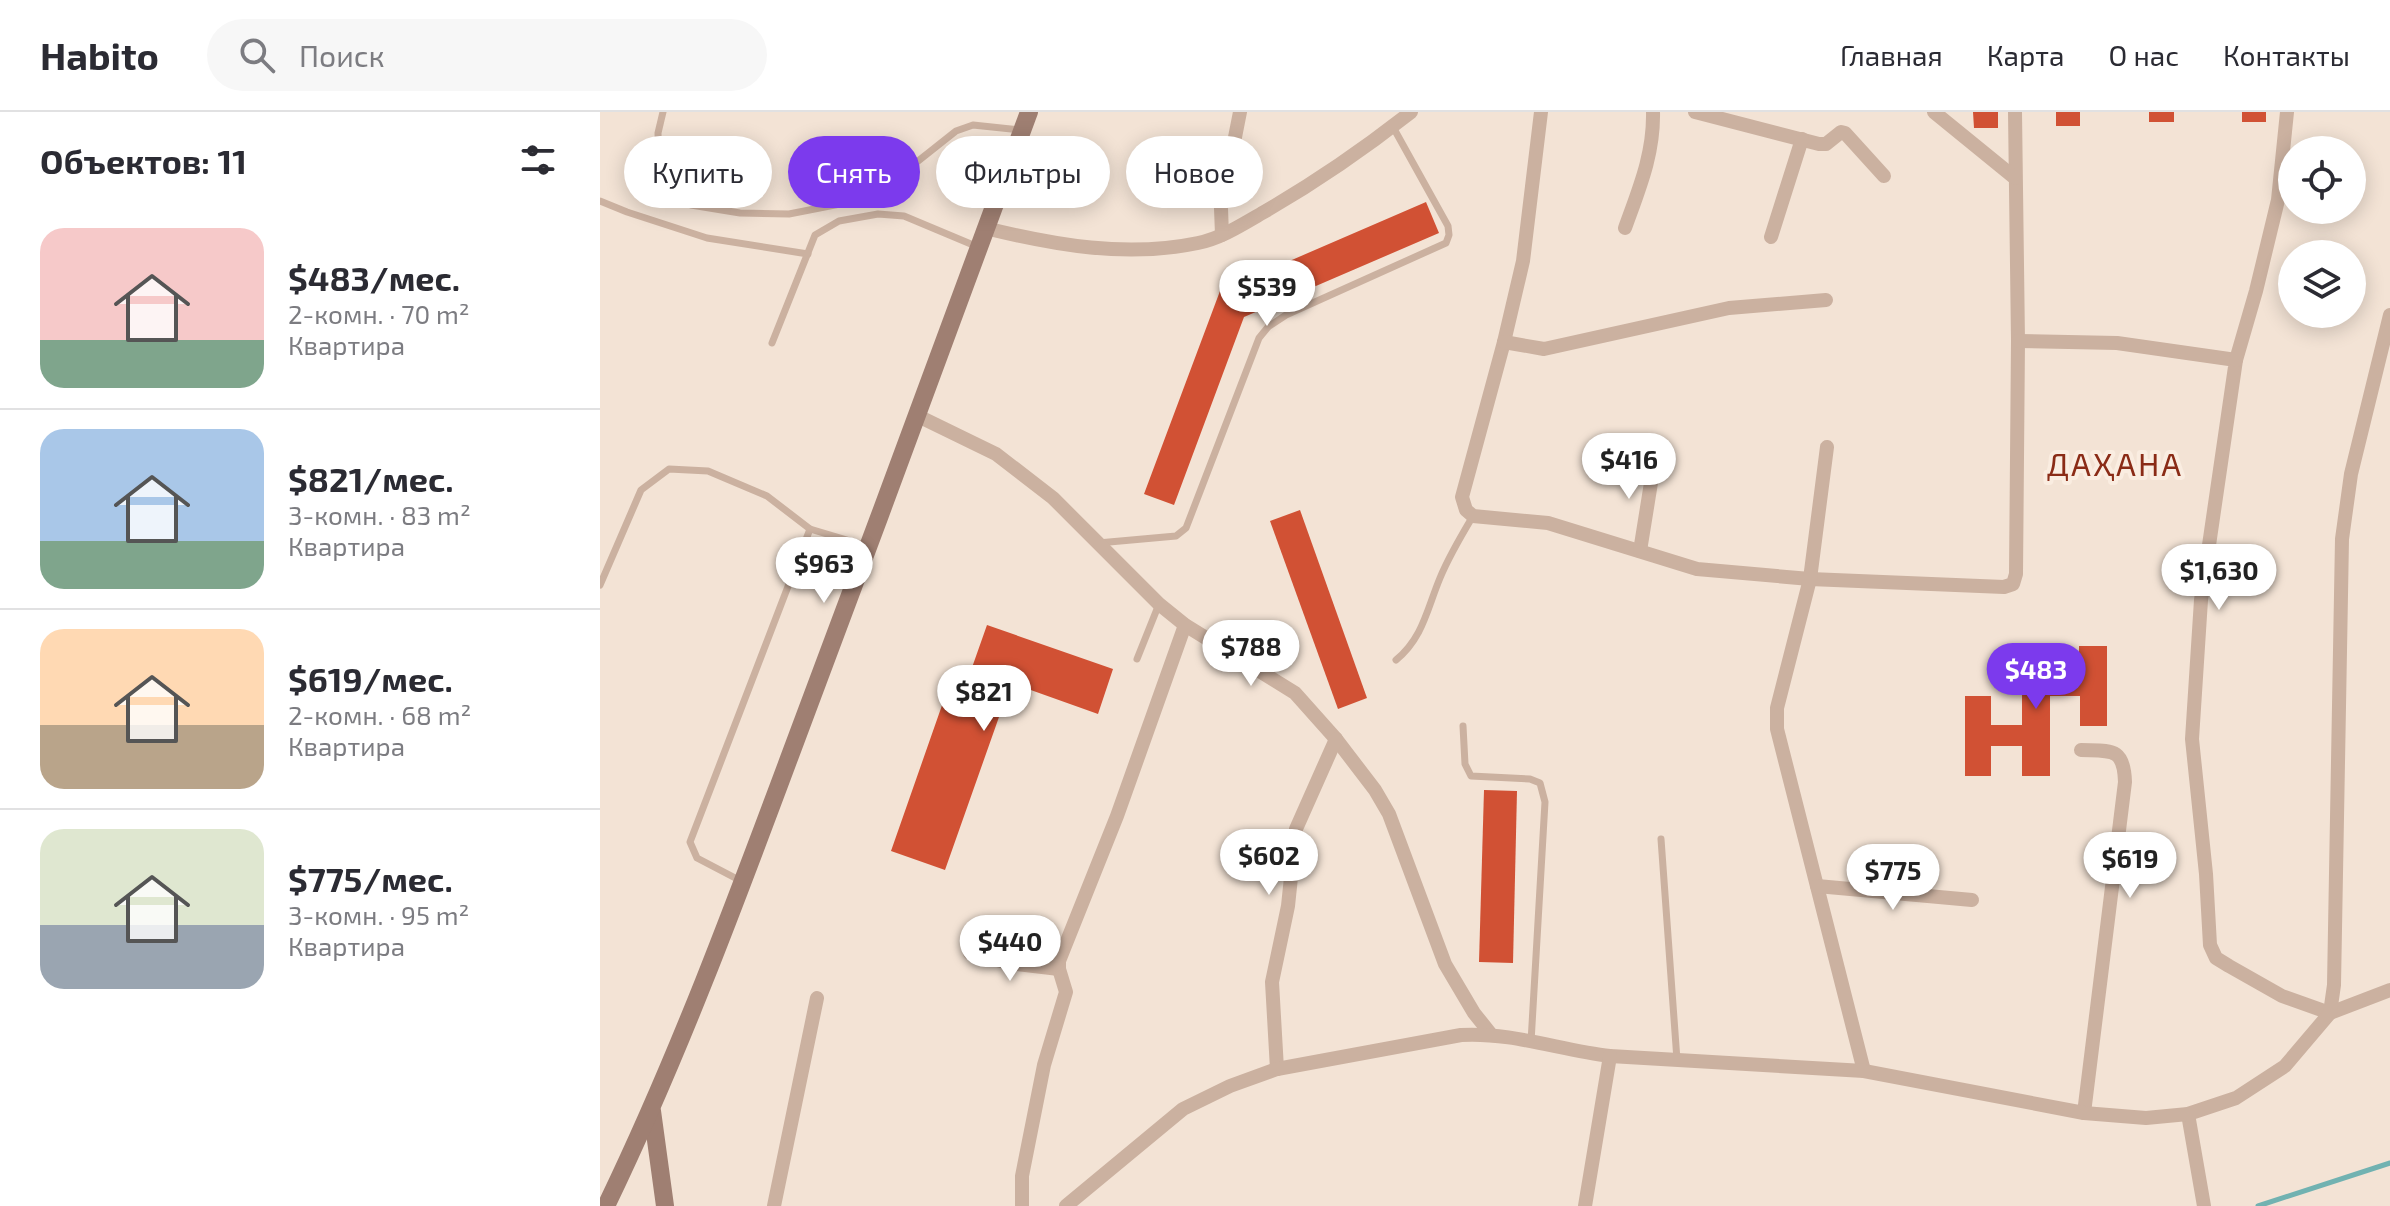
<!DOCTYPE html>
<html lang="ru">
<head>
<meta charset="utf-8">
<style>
	:root { --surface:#fff; --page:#f7f7f7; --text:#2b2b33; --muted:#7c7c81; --line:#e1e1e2; --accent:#7c3aed }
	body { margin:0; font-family:"Exo 2",sans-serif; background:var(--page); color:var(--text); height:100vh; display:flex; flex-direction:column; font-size:30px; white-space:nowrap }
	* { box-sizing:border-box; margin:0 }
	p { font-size:26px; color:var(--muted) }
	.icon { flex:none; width:44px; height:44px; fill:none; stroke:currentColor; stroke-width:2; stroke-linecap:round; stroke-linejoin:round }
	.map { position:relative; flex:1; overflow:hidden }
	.details { display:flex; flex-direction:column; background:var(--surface); width:600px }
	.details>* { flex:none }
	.hud { position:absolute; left:24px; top:24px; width:760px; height:72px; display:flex; gap:16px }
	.controls { position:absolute; left:1678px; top:24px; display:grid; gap:16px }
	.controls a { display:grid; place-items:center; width:88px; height:88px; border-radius:50%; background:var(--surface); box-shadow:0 4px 20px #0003; font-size:40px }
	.price { position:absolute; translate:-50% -68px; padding:0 18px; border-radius:28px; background:#fff; color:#222; font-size:26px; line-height:52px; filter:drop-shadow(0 2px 4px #0008) }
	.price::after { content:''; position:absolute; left:50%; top:48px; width:24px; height:18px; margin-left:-12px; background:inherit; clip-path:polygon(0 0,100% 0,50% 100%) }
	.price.on { background:var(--accent); color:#fff }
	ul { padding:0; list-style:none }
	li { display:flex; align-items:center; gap:24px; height:200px; padding:0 40px }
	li+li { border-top:2px solid var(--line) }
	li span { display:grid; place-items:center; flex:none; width:224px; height:160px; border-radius:24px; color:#555 }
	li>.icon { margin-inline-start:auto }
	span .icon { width:96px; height:96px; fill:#fffc; stroke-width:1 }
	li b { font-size:34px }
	h2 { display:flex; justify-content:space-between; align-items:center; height:96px; padding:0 40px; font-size:34px }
	.chip { padding:0 28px; border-radius:36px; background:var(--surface); box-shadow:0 4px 20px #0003; font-size:28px; line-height:72px }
	.chip.on { background:var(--accent); color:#fff }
	header { display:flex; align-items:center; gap:48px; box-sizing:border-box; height:112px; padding:0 40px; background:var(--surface); border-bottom:2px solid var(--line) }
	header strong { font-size:38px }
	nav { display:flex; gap:44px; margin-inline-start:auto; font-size:28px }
	.search { width:560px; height:72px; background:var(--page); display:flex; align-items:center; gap:20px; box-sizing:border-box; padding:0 28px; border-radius:44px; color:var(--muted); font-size:30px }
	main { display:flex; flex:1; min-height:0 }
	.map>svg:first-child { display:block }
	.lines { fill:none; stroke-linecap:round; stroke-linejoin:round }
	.stream { stroke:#71b2b1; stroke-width:5 }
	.building { fill:#d15134 }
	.service { stroke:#cbb1a0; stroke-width:7 }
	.minor { stroke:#cbb1a0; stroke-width:14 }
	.secondary { stroke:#9f7f72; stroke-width:18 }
	.labels { text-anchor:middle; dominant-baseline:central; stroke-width:8; stroke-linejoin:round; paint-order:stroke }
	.quarter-label { font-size:32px; letter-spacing:2px; fill:#8a2b16; stroke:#faede1 }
</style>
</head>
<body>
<header>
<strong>Habito</strong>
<div class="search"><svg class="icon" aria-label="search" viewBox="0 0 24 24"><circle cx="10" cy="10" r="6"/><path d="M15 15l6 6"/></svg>Поиск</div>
<nav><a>Главная</a><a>Карта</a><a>О нас</a><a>Контакты</a></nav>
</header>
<main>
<section class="details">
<h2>Объектов: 11<svg class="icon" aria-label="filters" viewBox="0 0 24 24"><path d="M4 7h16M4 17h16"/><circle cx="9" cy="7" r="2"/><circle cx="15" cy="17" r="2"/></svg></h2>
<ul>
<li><span style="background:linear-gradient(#f6c9c9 70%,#7fa58c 0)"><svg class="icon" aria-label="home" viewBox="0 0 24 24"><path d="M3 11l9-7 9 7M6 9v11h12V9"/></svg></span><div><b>$483/мес.</b><p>2-комн. · 70 m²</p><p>Квартира</p></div></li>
<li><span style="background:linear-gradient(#a9c7e8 70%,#7fa58c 0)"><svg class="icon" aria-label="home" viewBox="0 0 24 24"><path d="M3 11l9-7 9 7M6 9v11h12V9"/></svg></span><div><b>$821/мес.</b><p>3-комн. · 83 m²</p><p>Квартира</p></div></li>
<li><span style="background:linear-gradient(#ffd9b3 60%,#b9a48a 0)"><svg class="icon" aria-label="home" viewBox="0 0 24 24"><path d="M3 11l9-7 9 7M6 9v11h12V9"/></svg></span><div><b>$619/мес.</b><p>2-комн. · 68 m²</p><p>Квартира</p></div></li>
<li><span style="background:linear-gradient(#dfe7d0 60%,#9aa5b1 0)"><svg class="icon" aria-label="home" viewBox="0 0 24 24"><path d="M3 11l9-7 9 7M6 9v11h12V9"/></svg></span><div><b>$775/мес.</b><p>3-комн. · 95 m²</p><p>Квартира</p></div></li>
</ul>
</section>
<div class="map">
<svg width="1790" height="1094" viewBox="0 0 1790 1094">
	<rect width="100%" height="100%" fill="#f3e3d5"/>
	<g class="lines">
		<polyline class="stream" points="1658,1094 1790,1051"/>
	</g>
	<g class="building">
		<polygon points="1373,0 1398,0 1398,16 1374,16"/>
		<rect x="1456" y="0" width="24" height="14"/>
		<rect x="1549" y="0" width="25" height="10"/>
		<rect x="1642" y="0" width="24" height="10"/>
		<polygon points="826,90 839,121 644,205 574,393 544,382 620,179"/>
		<polygon points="700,398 767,586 738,597 670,409"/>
		<polygon points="387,513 513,557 498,602 411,571 345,758 291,739 354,559 369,564"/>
		<polygon points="1422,534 1450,534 1450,565 1479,565 1479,534 1507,534 1507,614 1480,614 1480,584 1450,584 1450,664 1422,664 1422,634 1391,634 1391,664 1365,664 1365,584 1391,584 1391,613 1422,613"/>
		<polygon points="884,678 917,679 913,851 879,850"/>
	</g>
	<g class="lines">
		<g class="service">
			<polyline points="63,0 58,21 59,59 71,77 91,93 140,101 189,102 245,91 279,80 356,19 373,13 420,18"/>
			<polyline points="0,89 27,100 107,126 208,142"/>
			<polyline points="172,231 215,123 239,109 278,102 304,104 378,135"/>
			<polyline points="498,431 576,424 586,416 659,226 668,215 686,203 846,131 849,123 848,114 793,15"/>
			<polyline points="0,473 41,378 69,357 108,359 167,384 210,417 267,434"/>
			<polyline points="537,547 559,492"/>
			<path d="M796 548C823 526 827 497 840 466 849 444 861 424 873 404"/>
			<polyline points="863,614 865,652 871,664 930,667 940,671 945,690 931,930"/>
			<polyline points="1061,727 1077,948"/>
			<polyline points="141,769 97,746 90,730 210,417"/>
		</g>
		<g class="minor">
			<polyline points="941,0 923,149 904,230 862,385 866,398 873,404 948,411 1097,457 1210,467 1404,475 1413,472 1416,462 1418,229 1415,0"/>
			<polyline points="1095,0 1219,32 1226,32 1241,20 1245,21 1284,64"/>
			<polyline points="1334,0 1415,66"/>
			<path d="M385 116C455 133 526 146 598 131 622 126 643 112 664 100 716 70 764 37 811 0"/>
			<path d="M1025 116C1039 77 1054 42 1053 0"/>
			<polyline points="622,123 621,96 640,0"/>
			<polyline points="1171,125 1202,27"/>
			<polyline points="1418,229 1517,231 1636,248 1601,488 1592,627 1606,762 1610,833 1616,846 1629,854 1682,884 1730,901 1790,878"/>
			<polyline points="904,230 944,237 1129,196 1226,188"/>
			<polyline points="1636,248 1656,179 1678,88 1687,0"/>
			<polyline points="318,304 396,342 453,386 559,492 585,513 695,581 736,627 775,678 789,702 845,852 874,901 890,921"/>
			<polyline points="1227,335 1210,467 1177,596 1177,617 1264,959"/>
			<polyline points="1040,439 1055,346"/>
			<path d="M1481 638C1511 639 1524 635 1525 670L1484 1001"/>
			<polyline points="1217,774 1372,788"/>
			<polyline points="370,841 409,851 459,857"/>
			<polyline points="677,957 672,870 688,794 696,717 736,627"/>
			<polyline points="1588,1002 1604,1094"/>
			<polyline points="174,1094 217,886"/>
			<polyline points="422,1094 422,1064 444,953 466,880 459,857 459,849 517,704 585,513"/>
			<path d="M466 1094 583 997 630 974 677 957 861 923C911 920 960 938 1010 944L1264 959 1484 1001 1546 1006 1588 1002 1636 986 1685 954 1730 901 1734 873 1742 427 1751 362 1790 203"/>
			<polyline points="985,1094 1010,944"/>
		</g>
		<g class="secondary">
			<polyline points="52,999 65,1094"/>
			<path d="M6 1094C77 947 134 794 191 641 272 428 349 213 429 0"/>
		</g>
	</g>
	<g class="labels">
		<g class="quarter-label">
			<text x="1515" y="351">ДАҲАНА</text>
		</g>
	</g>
</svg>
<div class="controls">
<a><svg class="icon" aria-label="locate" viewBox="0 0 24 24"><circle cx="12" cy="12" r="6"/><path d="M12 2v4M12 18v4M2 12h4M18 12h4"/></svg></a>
<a><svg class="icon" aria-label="layers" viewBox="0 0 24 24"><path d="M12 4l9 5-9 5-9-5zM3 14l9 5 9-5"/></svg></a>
</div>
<b class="price" style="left:667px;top:216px">$539</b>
<b class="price" style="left:1029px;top:389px">$416</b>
<b class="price" style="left:224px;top:493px">$963</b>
<b class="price" style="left:1619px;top:500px">$1,630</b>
<b class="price" style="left:651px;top:576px">$788</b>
<b class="price on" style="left:1436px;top:599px">$483</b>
<b class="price" style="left:384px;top:621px">$821</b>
<b class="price" style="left:669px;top:785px">$602</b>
<b class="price" style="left:1530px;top:788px">$619</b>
<b class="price" style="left:1293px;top:800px">$775</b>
<b class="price" style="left:410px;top:871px">$440</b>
<div class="hud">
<a class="chip">Купить</a>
<a class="chip on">Снять</a>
<a class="chip">Фильтры</a>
<a class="chip">Новое</a>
</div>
</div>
</main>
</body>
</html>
